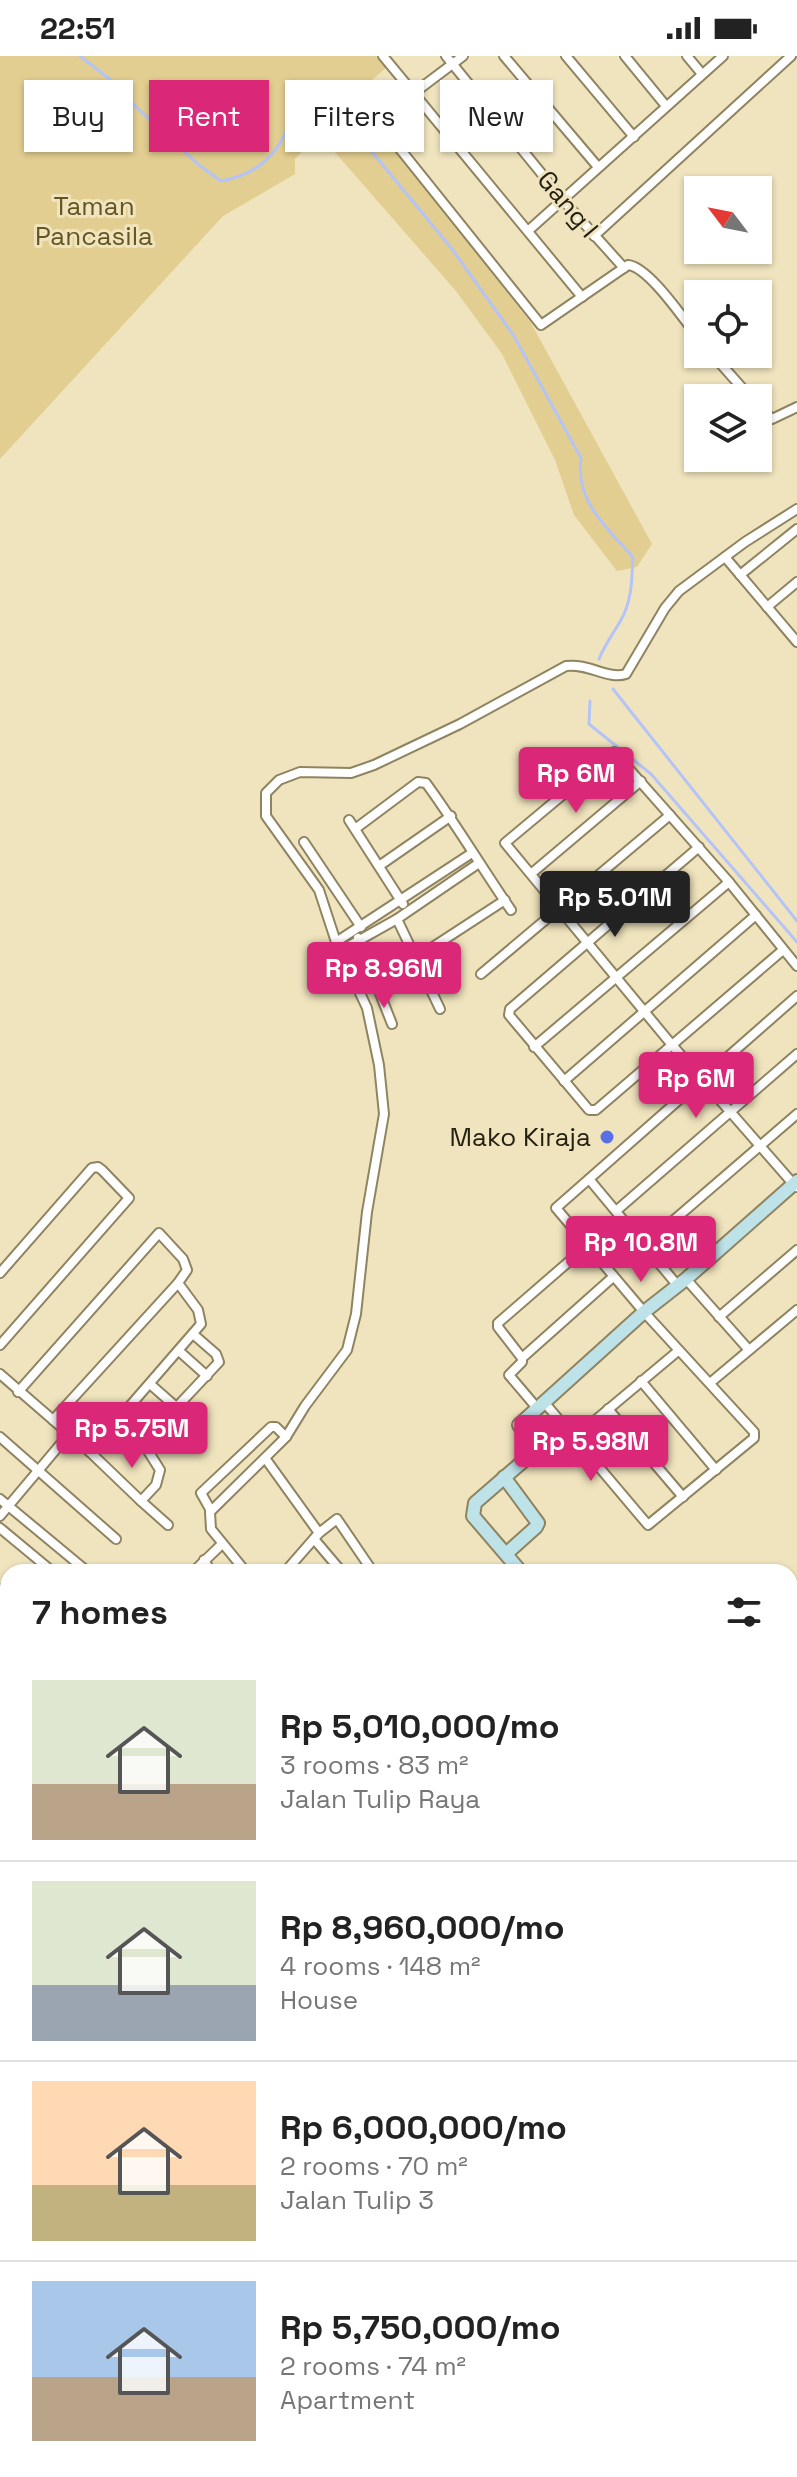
<!DOCTYPE html>
<html lang="en">
<head>
<meta charset="utf-8">
<style>
	:root { --surface:#fff; --page:#f6f6f6; --text:#222; --muted:#767676; --line:#e0e0e0; --accent:#db2777 }
	body { margin:0; font-family:"Space Grotesk",sans-serif; background:var(--page); color:var(--text); height:100vh; display:flex; flex-direction:column; font-size:30px; white-space:nowrap }
	* { box-sizing:border-box; margin:0 }
	p { font-size:26px; color:var(--muted) }
	.icon { flex:none; width:44px; height:44px; fill:none; stroke:currentColor; stroke-width:2; stroke-linecap:round; stroke-linejoin:round }
	.map { position:relative; flex:1; overflow:hidden }
	.drawer { position:absolute; left:0px; top:1508px; width:798px; height:914px; display:flex; flex-direction:column; background:var(--surface); border-radius:24px 24px 0 0; box-shadow:0 2px 6px #0004 }
	.drawer>* { flex:none }
	.top-card { position:absolute; left:24px; top:24px; width:750px; height:72px; display:flex; gap:16px }
	.needle { width:52px; rotate:302deg }
	.fabs { position:absolute; left:684px; top:120px; display:grid; gap:16px }
	.fabs a { display:grid; place-items:center; width:88px; height:88px; border-radius:0px; background:var(--surface); box-shadow:0 2px 6px #0004; font-size:40px }
	.price { position:absolute; translate:-50% -68px; padding:0 18px; border-radius:8px; background:var(--accent); color:#fff; font-size:26px; line-height:52px; filter:drop-shadow(0 2px 4px #0008) }
	.price::after { content:''; position:absolute; left:50%; top:48px; width:24px; height:18px; margin-left:-12px; background:inherit; clip-path:polygon(0 0,100% 0,50% 100%) }
	.price.current { background:#222; color:#fff }
	ul { padding:0; list-style:none }
	li { display:flex; align-items:center; gap:24px; height:200px; padding:0 32px }
	li+li { border-top:2px solid var(--line) }
	li span { display:grid; place-items:center; flex:none; width:224px; height:160px; border-radius:0px; color:#555 }
	li>.icon { margin-inline-start:auto }
	span .icon { width:96px; height:96px; fill:#fffc; stroke-width:1 }
	li b { font-size:34px }
	h2 { display:flex; justify-content:space-between; align-items:center; height:96px; padding:0 32px; font-size:34px }
	.tag { padding:0 28px; border-radius:0px; background:var(--surface); box-shadow:0 2px 6px #0004; font-size:28px; line-height:72px }
	.tag.current { background:var(--accent); color:#fff }
	.status { display:flex; justify-content:space-between; align-items:center; height:56px; padding:0 40px; background:var(--surface); direction:ltr }
	.status svg { height:22px; fill:currentColor }
	.map>svg:first-child { display:block }
	.green { fill:#e2ce90 }
	.lines { fill:none; stroke-linecap:round; stroke-linejoin:round }
	.stream { stroke:#b5c4f6; stroke-width:3 }
	.street-casing { stroke:#8f8461; stroke-width:12 }
	.secondary-casing { stroke:#8f8461; stroke-width:16 }
	.street { stroke:#fff; stroke-width:8 }
	.secondary { stroke:#bde2e8; stroke-width:12 }
	.poi-dot { fill:#5a6ee5; stroke:#f0e4be; stroke-width:3 }
	.labels { text-anchor:middle; dominant-baseline:central; stroke-width:6; stroke-linejoin:round; paint-order:stroke }
	.street-label { font-size:26px; fill:#231f11; stroke:#f0e4be }
	.park-label { font-size:26px; fill:#655522; stroke:#f0e4be }
	.poi-label { font-size:26px; fill:#231f11; stroke:#f0e4be; text-anchor:end }
</style>
</head>
<body>
<div class="status"><b>22:51</b><svg viewBox="0 0 49 12"><path d="M0 12V9h3v3zM5 12V6h3v6zM10 12V3h3v9zM15 12V0h3v12zM26 1h20v11H26zM47 4h2v5h-2z"/></svg></div>
<div class="map">
<svg width="797" height="2421" viewBox="0 0 797 2421">
	<rect width="100%" height="100%" fill="#f0e4be"/>
	<g class="green">
		<polygon points="0,0 376,0 386,12 353,40 531,267 652,488 637,511 617,515 574,459 555,404 502,298 456,235 319,78 295,103 295,118 223,160 0,403"/>
		<polygon points="0,1624 8,1629 8,2010 0,2003"/>
	</g>
	<g class="lines">
		<g class="stream">
			<path d="M80 0 121 32 135 50 199 109 221 125C257 119 281 97 291 62L316 51 345 63 452 193 514 280 581 402C575 445 606 471 633 501 632 522 632 545 621 564 613 578 605 588 599 603"/>
			<polyline points="613,633 797,865"/>
			<polyline points="590,645 589,668 651,718 797,886"/>
		</g>
		<defs>
			<g id="street">
				<polyline points="383,0 582,241"/>
				<polyline points="446,0 563,144 624,212"/>
				<polyline points="504,0 598,111"/>
				<polyline points="566,0 634,81"/>
				<polyline points="625,0 666,50"/>
				<polyline points="687,0 702,18"/>
				<path d="M409 31 372 58 541 269 628 209C649 211 684 264 698 281"/>
				<polyline points="414,37 463,0"/>
				<polyline points="529,174 723,0"/>
				<polyline points="594,180 791,0"/>
				<polyline points="712,298 751,342"/>
				<polyline points="758,350 772,363 797,351"/>
				<polyline points="725,501 797,586"/>
				<polyline points="740,519 797,473"/>
				<polyline points="767,551 797,526"/>
				<polyline points="349,764 403,848"/>
				<path d="M355 773 418 726 426 727C456 768 482 812 511 854"/>
				<polyline points="304,786 361,871"/>
				<polyline points="699,791 510,953 509,959 589,1054 596,1054 783,894"/>
				<polyline points="379,810 451,760"/>
				<polyline points="532,817 641,725"/>
				<polyline points="397,863 440,953"/>
				<polyline points="358,882 392,968"/>
				<polyline points="336,886 472,797"/>
				<polyline points="340,895 397,863 479,807"/>
				<polyline points="416,902 505,844"/>
				<polyline points="481,918 670,759"/>
				<polyline points="534,991 729,826"/>
				<polyline points="564,1025 756,859"/>
				<polyline points="589,1123 678,1230"/>
				<polyline points="796,1131 672,989 505,787 614,696 729,826 797,910"/>
				<polyline points="616,1155 797,998"/>
				<polyline points="645,1189 797,1058"/>
				<polyline points="0,1217 92,1112 98,1111 102,1114 129,1142 0,1289"/>
				<polyline points="686,1223 749,1294"/>
				<polyline points="719,1261 797,1194"/>
				<polyline points="179,1295 207,1320"/>
				<polyline points="522,1302 613,1221"/>
				<polyline points="0,1318 90,1396 141,1445 156,1429 160,1414 143,1387 118,1362"/>
				<polyline points="641,1325 716,1414"/>
				<polyline points="710,1327 797,1254"/>
				<polyline points="150,1328 175,1350"/>
				<polyline points="18,1336 159,1177 183,1203 187,1214 178,1227 198,1254 201,1268 90,1396"/>
				<polyline points="544,1346 648,1469 754,1382 754,1376 644,1256 556,1152 797,940"/>
				<polyline points="537,1352 509,1319 522,1306 522,1302 498,1271 498,1267 588,1189"/>
				<polyline points="608,1353 683,1441"/>
				<polyline points="53,1364 178,1227"/>
				<polyline points="0,1381 116,1483"/>
				<polyline points="574,1382 678,1295"/>
				<polyline points="143,1387 219,1306 216,1298 193,1278"/>
				<polyline points="265,1402 319,1477"/>
				<polyline points="0,1443 88,1516"/>
				<polyline points="141,1445 168,1469"/>
				<polyline points="210,1453 201,1437 271,1371 276,1371 286,1381"/>
				<polyline points="0,1460 69,1378"/>
				<polyline points="0,1472 53,1516"/>
				<polyline points="314,1483 342,1516"/>
				<polyline points="204,1504 211,1516"/>
				<polyline points="193,1516 222,1488"/>
				<path d="M246 1516 211 1473 210 1456 286 1381 305 1350 347 1294 356 1258 367 1156 384 1058 379 1009 367 952 336 886 319 834 266 760V737L279 724 300 716 351 717 374 709 460 668 566 610C589 607 608 624 626 618L665 552 679 535 745 486 797 453"/>
				<polyline points="285,1516 319,1477 337,1463 371,1513 369,1516"/>
				<polyline points="0,1533 8,1540"/>
				<polyline points="790,1579 797,1580"/>
				<polyline points="0,1599 8,1606"/>
				<polyline points="790,1670 797,1635"/>
				<polyline points="790,1733 797,1728"/>
				<polyline points="790,1789 797,1784"/>
				<polyline points="790,1844 797,1840"/>
				<polyline points="0,1871 8,1862"/>
				<polyline points="790,1900 797,1895"/>
				<polyline points="790,1936 797,1931"/>
				<polyline points="790,1988 797,1983"/>
				<polyline points="790,2040 793,2042 797,2041"/>
				<polyline points="0,2161 8,2151"/>
				<polyline points="0,2198 8,2204"/>
				<polyline points="790,2263 797,2271"/>
				<polyline points="790,2336 797,2327"/>
				<polyline points="790,2358 797,2349"/>
				<polyline points="790,2402 797,2400"/>
				<polyline points="393,2414 400,2421"/>
				<polyline points="453,2414 460,2421"/>
				<polyline points="541,2414 543,2421"/>
				<polyline points="772,2414 774,2421"/>
				<polyline points="179,2421 185,2414"/>
				<polyline points="230,2421 236,2414"/>
				<polyline points="290,2421 299,2414"/>
				<polyline points="356,2421 365,2414"/>
				<polyline points="475,2421 484,2414"/>
				<polyline points="597,2421 606,2414"/>
			</g>
			<g id="secondary">
				<polyline points="504,1421 538,1467 536,1471 507,1497"/>
				<polyline points="521,1516 473,1460 475,1447 535,1395 535,1392 519,1369 644,1256 686,1223 797,1125"/>
				<polyline points="0,2131 8,2121"/>
				<polyline points="697,2421 704,2414"/>
			</g>
		</defs>
		<use href="#street" class="street-casing"/>
		<use href="#secondary" class="secondary-casing"/>
		<use href="#street" class="street"/>
		<use href="#secondary" class="secondary"/>
	</g>
	<circle class="poi-dot" cx="607" cy="1081" r="8"/>
	<g class="labels">
		<g class="street-label">
			<text transform="translate(568 148) rotate(50)">Gang I</text>
		</g>
		<g class="park-label">
			<text x="94" y="150">Taman<tspan x="94" dy="30">Pancasila</tspan></text>
		</g>
		<g class="poi-label">
			<text x="591" y="1081">Mako Kiraja</text>
		</g>
	</g>
</svg>
<div class="fabs">
<a><svg class="needle" viewBox="-14 -14 28 28"><path d="M0-13l5 13h-10z" fill="#e53935"/><path d="M0 13l5-13h-10z" fill="#767676"/></svg></a>
<a><svg class="icon" aria-label="locate" viewBox="0 0 24 24"><circle cx="12" cy="12" r="6"/><path d="M12 2v4M12 18v4M2 12h4M18 12h4"/></svg></a>
<a><svg class="icon" aria-label="layers" viewBox="0 0 24 24"><path d="M12 4l9 5-9 5-9-5zM3 14l9 5 9-5"/></svg></a>
</div>
<b class="price" style="left:576px;top:759px">Rp 6M</b>
<b class="price current" style="left:615px;top:883px">Rp 5.01M</b>
<b class="price" style="left:384px;top:954px">Rp 8.96M</b>
<b class="price" style="left:696px;top:1064px">Rp 6M</b>
<b class="price" style="left:641px;top:1228px">Rp 10.8M</b>
<b class="price" style="left:132px;top:1414px">Rp 5.75M</b>
<b class="price" style="left:591px;top:1427px">Rp 5.98M</b>
<div class="top-card">
<a class="tag">Buy</a>
<a class="tag current">Rent</a>
<a class="tag">Filters</a>
<a class="tag">New</a>
</div>
<section class="drawer">
<h2>7 homes<svg class="icon" aria-label="filters" viewBox="0 0 24 24"><path d="M4 7h16M4 17h16"/><circle cx="9" cy="7" r="2"/><circle cx="15" cy="17" r="2"/></svg></h2>
<ul>
<li><span style="background:linear-gradient(#dfe7d0 65%,#b9a48a 0)"><svg class="icon" aria-label="home" viewBox="0 0 24 24"><path d="M3 11l9-7 9 7M6 9v11h12V9"/></svg></span><div><b>Rp 5,010,000/mo</b><p>3 rooms · 83 m²</p><p>Jalan Tulip Raya</p></div></li>
<li><span style="background:linear-gradient(#dfe7d0 65%,#9aa5b1 0)"><svg class="icon" aria-label="home" viewBox="0 0 24 24"><path d="M3 11l9-7 9 7M6 9v11h12V9"/></svg></span><div><b>Rp 8,960,000/mo</b><p>4 rooms · 148 m²</p><p>House</p></div></li>
<li><span style="background:linear-gradient(#ffd9b3 65%,#c2b280 0)"><svg class="icon" aria-label="home" viewBox="0 0 24 24"><path d="M3 11l9-7 9 7M6 9v11h12V9"/></svg></span><div><b>Rp 6,000,000/mo</b><p>2 rooms · 70 m²</p><p>Jalan Tulip 3</p></div></li>
<li><span style="background:linear-gradient(#a9c7e8 60%,#b9a48a 0)"><svg class="icon" aria-label="home" viewBox="0 0 24 24"><path d="M3 11l9-7 9 7M6 9v11h12V9"/></svg></span><div><b>Rp 5,750,000/mo</b><p>2 rooms · 74 m²</p><p>Apartment</p></div></li>
</ul>
</section>
</div>
</body>
</html>
